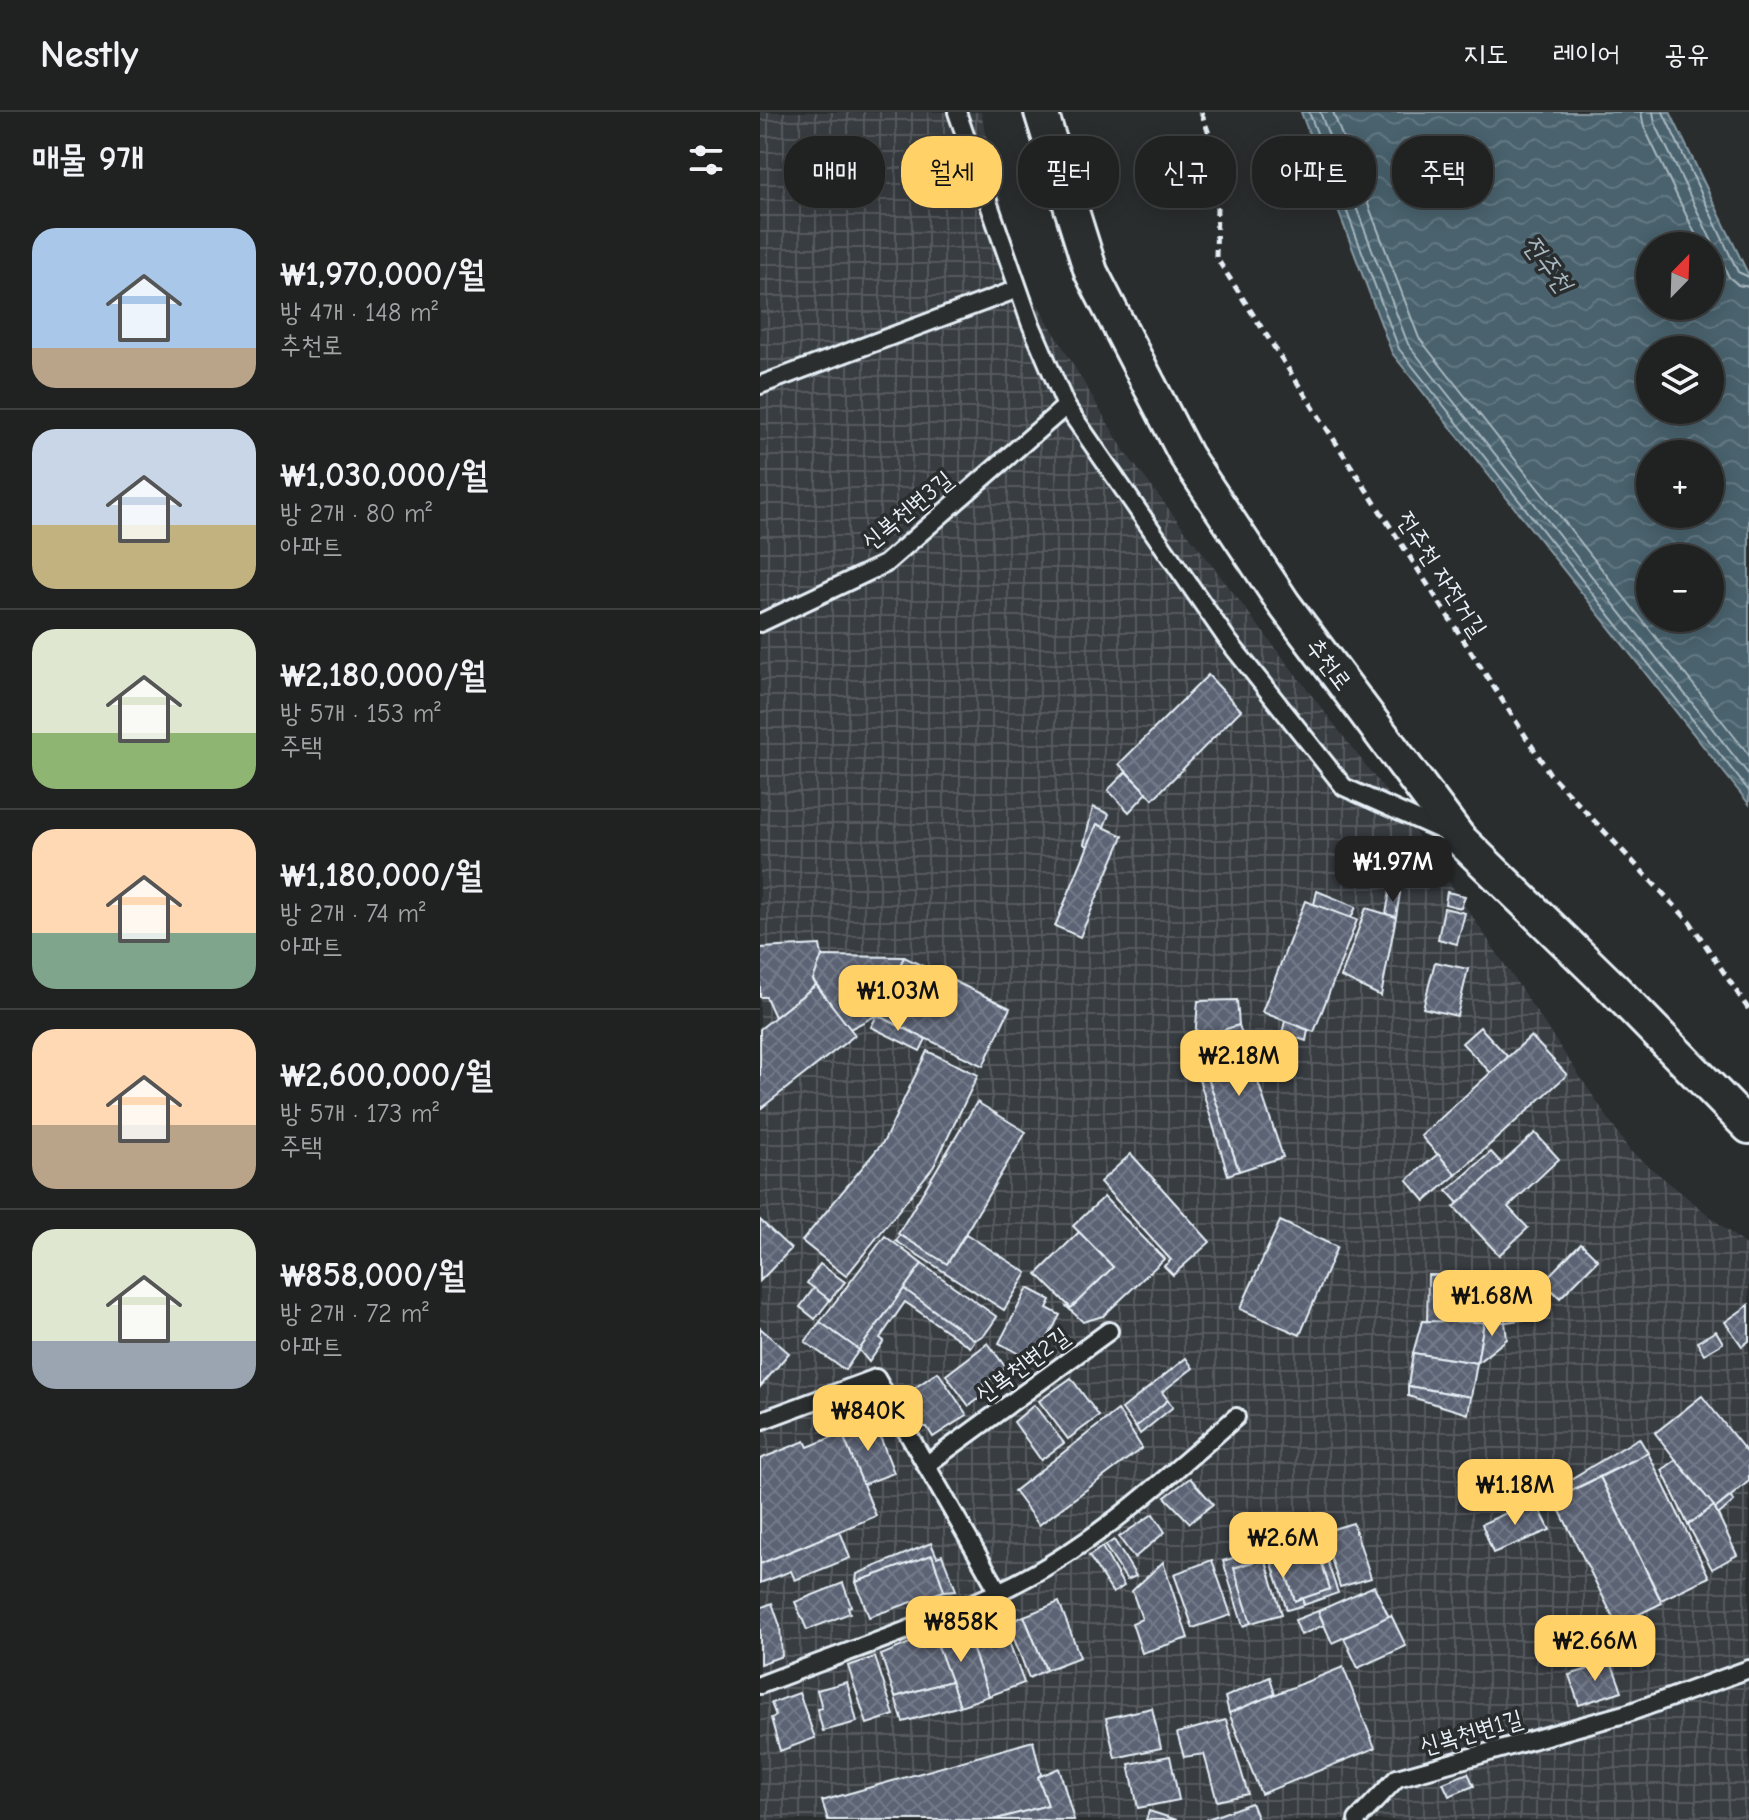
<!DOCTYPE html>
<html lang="ko">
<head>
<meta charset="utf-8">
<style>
	:root { --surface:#202222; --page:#2d2f2f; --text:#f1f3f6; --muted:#a2a4a5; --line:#3d3f40; --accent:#ffd166 }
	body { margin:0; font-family:"Comic Neue","Poor Story",sans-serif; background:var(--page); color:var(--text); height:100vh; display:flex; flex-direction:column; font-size:30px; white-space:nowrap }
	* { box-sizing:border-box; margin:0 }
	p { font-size:26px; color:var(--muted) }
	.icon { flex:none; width:44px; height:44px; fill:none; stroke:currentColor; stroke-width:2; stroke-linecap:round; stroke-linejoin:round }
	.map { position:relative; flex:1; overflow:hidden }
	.drawer { display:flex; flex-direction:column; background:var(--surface); width:760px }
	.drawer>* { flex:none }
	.guide { position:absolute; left:24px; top:24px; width:760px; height:72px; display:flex; gap:16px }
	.needle { width:52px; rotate:23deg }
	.buttons { position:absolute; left:876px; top:120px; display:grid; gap:16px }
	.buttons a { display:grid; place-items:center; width:88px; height:88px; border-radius:50%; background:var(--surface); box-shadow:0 4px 20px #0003,0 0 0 2px var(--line); font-size:40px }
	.price { position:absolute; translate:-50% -68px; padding:0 18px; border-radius:16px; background:var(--accent); color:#111; font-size:26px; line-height:52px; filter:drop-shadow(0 2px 4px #0008) }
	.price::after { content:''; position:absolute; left:50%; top:48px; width:24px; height:18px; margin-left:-12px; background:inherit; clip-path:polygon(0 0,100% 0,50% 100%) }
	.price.selected { background:#222; color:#fff }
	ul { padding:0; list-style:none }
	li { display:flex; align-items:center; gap:24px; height:200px; padding:0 32px }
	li+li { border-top:2px solid var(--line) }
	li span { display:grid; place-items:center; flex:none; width:224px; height:160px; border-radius:24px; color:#555 }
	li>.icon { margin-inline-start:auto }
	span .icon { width:96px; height:96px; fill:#fffc; stroke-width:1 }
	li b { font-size:34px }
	h2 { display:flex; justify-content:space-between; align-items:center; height:96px; padding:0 32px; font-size:34px }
	.pill { padding:0 28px; border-radius:32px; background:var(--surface); box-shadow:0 4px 20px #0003,0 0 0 2px var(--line); font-size:28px; line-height:72px }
	.pill.selected { background:var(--accent); color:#111 }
	header { display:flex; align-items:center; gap:48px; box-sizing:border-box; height:112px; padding:0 40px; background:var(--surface); border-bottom:2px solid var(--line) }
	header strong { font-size:38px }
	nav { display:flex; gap:44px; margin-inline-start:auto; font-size:28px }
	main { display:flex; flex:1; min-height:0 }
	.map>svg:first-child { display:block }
	.industrial { fill:url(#industrial-grid) }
	.water { fill:url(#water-waves); stroke:#899ba5; stroke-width:2; fill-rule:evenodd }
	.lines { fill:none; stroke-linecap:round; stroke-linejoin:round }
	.shore { stroke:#a8b8c0; stroke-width:2 }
	.building { fill:url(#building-cross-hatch); stroke:#e8f1f8; stroke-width:2 }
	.service-casing { stroke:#e8f1f8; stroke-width:22 }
	.minor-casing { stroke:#e8f1f8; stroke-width:38 }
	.path { stroke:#e8f1f8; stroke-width:5; stroke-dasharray:8 6; stroke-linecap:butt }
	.service { stroke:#2a2d2e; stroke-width:16 }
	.minor { stroke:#2a2d2e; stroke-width:32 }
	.labels { text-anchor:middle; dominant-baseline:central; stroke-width:7; stroke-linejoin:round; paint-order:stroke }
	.street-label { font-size:24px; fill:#e8f1f8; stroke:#2a2d2e }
	.water-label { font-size:26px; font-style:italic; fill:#a8b8c0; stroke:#2a2d2e }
</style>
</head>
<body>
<header>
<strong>Nestly</strong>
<nav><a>지도</a><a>레이어</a><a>공유</a></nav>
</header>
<main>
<section class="drawer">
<h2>매물 9개<svg class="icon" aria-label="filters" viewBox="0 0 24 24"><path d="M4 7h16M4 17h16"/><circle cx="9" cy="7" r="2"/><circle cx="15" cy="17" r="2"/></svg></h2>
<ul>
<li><span style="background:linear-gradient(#a9c7e8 75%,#b9a48a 0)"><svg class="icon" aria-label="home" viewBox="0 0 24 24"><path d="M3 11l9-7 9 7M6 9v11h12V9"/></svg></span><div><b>₩1,970,000/월</b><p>방 4개 · 148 m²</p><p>추천로</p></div></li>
<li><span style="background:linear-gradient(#c9d6e8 60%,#c2b280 0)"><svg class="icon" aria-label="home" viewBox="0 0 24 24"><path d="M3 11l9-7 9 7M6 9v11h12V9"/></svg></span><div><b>₩1,030,000/월</b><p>방 2개 · 80 m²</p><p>아파트</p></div></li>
<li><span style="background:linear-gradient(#dfe7d0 65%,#8fb573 0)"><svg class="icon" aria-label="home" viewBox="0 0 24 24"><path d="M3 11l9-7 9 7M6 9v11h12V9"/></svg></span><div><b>₩2,180,000/월</b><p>방 5개 · 153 m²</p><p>주택</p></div></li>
<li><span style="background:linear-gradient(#ffd9b3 65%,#7fa58c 0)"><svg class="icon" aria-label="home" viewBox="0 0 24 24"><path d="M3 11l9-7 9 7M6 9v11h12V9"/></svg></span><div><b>₩1,180,000/월</b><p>방 2개 · 74 m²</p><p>아파트</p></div></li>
<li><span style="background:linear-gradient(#ffd9b3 60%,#b9a48a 0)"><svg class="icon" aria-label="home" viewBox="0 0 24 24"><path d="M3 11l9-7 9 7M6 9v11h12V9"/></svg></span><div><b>₩2,600,000/월</b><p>방 5개 · 173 m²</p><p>주택</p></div></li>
<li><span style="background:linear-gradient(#dfe7d0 70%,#9aa5b1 0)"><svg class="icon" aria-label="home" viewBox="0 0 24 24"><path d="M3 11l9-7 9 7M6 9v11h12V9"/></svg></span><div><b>₩858,000/월</b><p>방 2개 · 72 m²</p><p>아파트</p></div></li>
</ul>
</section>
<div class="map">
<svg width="989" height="1708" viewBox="0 0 989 1708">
	<defs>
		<pattern id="industrial-grid" width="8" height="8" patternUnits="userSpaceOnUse" patternTransform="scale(2)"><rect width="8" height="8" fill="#393d43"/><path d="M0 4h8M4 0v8" fill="none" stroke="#565a5f"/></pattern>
		<pattern id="water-waves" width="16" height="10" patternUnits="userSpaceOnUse" patternTransform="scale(2)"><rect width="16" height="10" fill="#49626d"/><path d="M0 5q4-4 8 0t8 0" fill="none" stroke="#637983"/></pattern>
		<pattern id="building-cross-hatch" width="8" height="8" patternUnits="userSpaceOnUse" patternTransform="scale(2)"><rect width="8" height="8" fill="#5b6374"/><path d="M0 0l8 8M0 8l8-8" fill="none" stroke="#737a89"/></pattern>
	</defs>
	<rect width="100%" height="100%" fill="#2a2d2e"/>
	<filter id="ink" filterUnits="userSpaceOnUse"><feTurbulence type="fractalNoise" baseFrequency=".0125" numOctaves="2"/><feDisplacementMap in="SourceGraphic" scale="16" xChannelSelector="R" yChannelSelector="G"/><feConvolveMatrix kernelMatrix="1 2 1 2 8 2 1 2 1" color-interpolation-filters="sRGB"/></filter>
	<g filter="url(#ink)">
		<polygon class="industrial" points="0,0 221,0 257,158 365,340 646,706 870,1039 989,1136 989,1708 0,1708"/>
		<path class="water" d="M541 0H910L989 164V692L632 241ZM890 134H950V194H890ZM890 238H950V298H890ZM890 342H950V402H890ZM890 446H950V506H890Z"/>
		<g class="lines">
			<g class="shore">
				<polyline points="549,0 639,237 989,679"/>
				<polyline points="560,0 648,232 989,663"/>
				<polyline points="573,0 659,226 989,643"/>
				<polyline points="881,0 884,15 941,134"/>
				<polyline points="893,0 895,11 969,165 978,173 989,175"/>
				<polyline points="903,0 978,160 989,165"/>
			</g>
		</g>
		<g class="building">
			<polygon points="448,563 481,598 393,687 359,652"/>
			<polygon points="366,660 387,681 369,700 348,678"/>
			<polygon points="333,695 349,702 344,715 337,712 328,734 324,732"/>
			<polygon points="337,712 363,724 320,825 295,814"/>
			<polygon points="557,779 596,795 591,806 554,792"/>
			<polygon points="630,779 640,781 636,805 626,802"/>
			<polygon points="687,780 705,784 701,796 685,792"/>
			<polygon points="545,789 597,808 554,920 502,900"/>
			<polygon points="606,796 636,805 621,884 581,865"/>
			<polygon points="684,796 705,801 697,832 678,827"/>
			<polygon points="60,833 62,844 53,868 56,873 15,905 6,885 0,885 0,836"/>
			<polygon points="62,844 144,845 117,903 90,917 53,868"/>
			<polygon points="144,845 250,896 223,954 117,903"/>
			<polygon points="675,850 708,857 697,904 663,896"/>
			<polygon points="56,873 95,923 0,997 0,917"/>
			<polygon points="477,888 479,913 435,927 438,889"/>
			<polygon points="117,903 166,927 160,939 111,915"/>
			<polygon points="525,909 548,918 546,929 522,921"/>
			<polygon points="479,913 523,1045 479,1059 435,927"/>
			<polygon points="720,915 748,945 731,961 702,931"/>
			<polygon points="771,924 807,963 696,1063 661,1024"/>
			<polygon points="435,927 479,1059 468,1063 428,930"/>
			<polygon points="167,939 218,963 174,1054 86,1164 42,1129 124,1029"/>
			<polygon points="217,990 266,1020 187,1152 138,1122"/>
			<polygon points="775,1021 799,1047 748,1095 768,1116 739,1143 694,1095"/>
			<polygon points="731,1040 742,1052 698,1091 687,1079"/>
			<polygon points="371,1042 450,1130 413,1163 404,1154 411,1148 340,1070"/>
			<polygon points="678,1042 696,1063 665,1089 647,1068"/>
			<polygon points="344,1085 404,1147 343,1204 323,1210 307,1195 311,1196 353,1155 313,1114"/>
			<polygon points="0,1108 31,1137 0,1169"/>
			<polygon points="520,1109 577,1135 540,1223 480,1197"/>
			<polygon points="319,1120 353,1155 311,1196 277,1162"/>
			<polygon points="206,1122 267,1161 244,1198 136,1129 140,1123 187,1152"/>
			<polygon points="125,1124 162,1152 99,1238 60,1210"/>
			<polygon points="821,1131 838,1148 800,1186 793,1179 779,1194 769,1184"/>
			<polygon points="60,1152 85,1170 70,1188 47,1171"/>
			<polygon points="162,1152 237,1205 225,1222 215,1228 144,1177"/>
			<polygon points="668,1163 745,1163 745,1210 667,1210"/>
			<polygon points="54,1176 70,1188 55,1207 40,1195"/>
			<polygon points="268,1176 291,1188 287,1196 300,1203 275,1250 239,1231"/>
			<polygon points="144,1177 215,1228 210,1235 145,1190 120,1226 124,1229 109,1250 99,1238"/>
			<polygon points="760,1183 782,1205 745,1210 745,1186"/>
			<polygon points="989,1193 989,1229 982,1234 965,1210"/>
			<polygon points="662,1209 724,1210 717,1251 653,1241"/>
			<polygon points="60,1210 99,1238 85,1258 45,1230"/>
			<polygon points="724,1210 745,1210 747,1227 717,1251"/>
			<polygon points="0,1216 29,1241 0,1275"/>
			<polygon points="956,1219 963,1231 944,1242 937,1230"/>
			<polygon points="228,1231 246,1256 222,1273 228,1280 209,1294 186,1263"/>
			<polygon points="653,1241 717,1251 711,1285 648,1274"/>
			<polygon points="426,1246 433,1256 402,1280 408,1288 376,1316 362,1297"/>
			<polygon points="178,1260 207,1303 173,1325 167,1315 155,1315 137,1288"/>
			<polygon points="311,1266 339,1304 308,1327 279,1289"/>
			<polygon points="648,1274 711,1285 708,1302 648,1284"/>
			<polygon points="942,1284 989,1343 989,1369 955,1397 895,1321"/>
			<polygon points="408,1288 413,1295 380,1322 376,1315"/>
			<polygon points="274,1293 304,1331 281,1348 254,1310"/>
			<polygon points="358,1298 382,1336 279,1413 254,1379"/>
			<polygon points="114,1309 134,1361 102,1373 82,1321"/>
			<polygon points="82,1321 116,1404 0,1452 0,1347 45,1329 48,1335"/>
			<polygon points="879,1326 888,1341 794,1387 791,1379"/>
			<polygon points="888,1341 949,1465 901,1488 840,1365"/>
			<polygon points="916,1348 954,1394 928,1413 902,1358"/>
			<polygon points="840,1365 902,1491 857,1513 794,1387"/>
			<polygon points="430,1366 453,1392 430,1411 405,1385"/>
			<polygon points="970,1385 974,1389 957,1404 955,1397"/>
			<polygon points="775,1388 790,1418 733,1441 722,1412"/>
			<polygon points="954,1394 977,1443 952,1457 928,1413"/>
			<polygon points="393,1402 405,1420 374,1446 359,1425"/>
			<polygon points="593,1411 611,1466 580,1475 563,1420"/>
			<polygon points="80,1419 90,1446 35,1468 31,1459 0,1471 0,1452"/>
			<polygon points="558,1422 578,1481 544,1493 542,1486 570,1477 553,1424"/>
			<polygon points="553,1424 570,1477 535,1489 517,1435"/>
			<polygon points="354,1428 376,1464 367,1468 345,1434"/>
			<polygon points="171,1431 177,1445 182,1443 196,1478 184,1479 172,1443 96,1470 97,1462"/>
			<polygon points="342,1435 364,1474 353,1481 329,1444"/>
			<polygon points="517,1435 535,1489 542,1486 544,1493 527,1498 507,1436"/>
			<polygon points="503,1437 505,1446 474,1456 491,1511 483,1514 463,1449"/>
			<polygon points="172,1443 184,1479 109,1505 96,1470"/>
			<polygon points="505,1446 522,1502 491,1511 474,1456"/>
			<polygon points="452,1448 471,1503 433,1516 414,1462"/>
			<polygon points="403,1450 428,1526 382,1541 372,1511 382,1507 372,1479"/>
			<polygon points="83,1471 91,1494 88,1495 90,1501 47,1518 35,1490"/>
			<polygon points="614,1474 629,1505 572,1531 558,1499"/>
			<polygon points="299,1490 320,1545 286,1558 264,1504"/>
			<polygon points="12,1491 20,1514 22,1544 0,1552 0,1496"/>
			<polygon points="237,1497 264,1571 229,1584 203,1510"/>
			<polygon points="558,1499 564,1513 541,1523 535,1508"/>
			<polygon points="631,1503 646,1534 598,1556 584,1526"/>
			<polygon points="264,1504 286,1558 269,1566 248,1511"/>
			<polygon points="203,1510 229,1584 200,1594 173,1521"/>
			<polygon points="173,1521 191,1569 135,1585 121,1543"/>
			<polygon points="115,1545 134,1603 107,1612 88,1554"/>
			<polygon points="851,1550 862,1579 819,1593 809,1563"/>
			<polygon points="583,1555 615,1636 501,1682 469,1601"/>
			<polygon points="510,1565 515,1582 469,1601 465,1585"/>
			<polygon points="191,1569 200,1594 143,1610 135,1585"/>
			<polygon points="87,1570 97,1610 63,1619 57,1597 62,1596 57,1578"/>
			<polygon points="39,1581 55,1626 20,1639 11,1606 16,1604 11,1591"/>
			<polygon points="392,1596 401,1636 355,1646 346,1606"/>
			<polygon points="466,1608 488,1682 457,1689 444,1642 424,1645 417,1621"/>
			<polygon points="273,1629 281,1662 278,1665 288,1693 233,1708 68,1708 62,1689"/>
			<polygon points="410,1644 419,1688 378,1696 369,1652"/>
			<polygon points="299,1656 314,1708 233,1708 288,1693 278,1665"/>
			<polygon points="708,1661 714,1674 689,1684 683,1671"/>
			<polygon points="491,1691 498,1708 445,1708"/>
			<polygon points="389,1699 417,1708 386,1708"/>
		</g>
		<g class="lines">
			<defs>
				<g id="service">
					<polyline points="197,0 270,210 306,294 469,530 584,675 687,721"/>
					<polyline points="0,273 258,177"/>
					<polyline points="0,511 125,452 306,294"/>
					<polyline points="0,1309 116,1266 239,1480"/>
					<polyline points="166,1353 349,1219"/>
					<path d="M0 1573C79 1542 161 1516 238 1480 328 1439 402 1370 476 1305"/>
					<polyline points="597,1708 637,1666 868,1601 989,1557"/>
				</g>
				<polyline id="minor" points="281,0 331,160 426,344 524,492 699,726 853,876 989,1015"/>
			</defs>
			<use href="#service" class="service-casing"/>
			<use href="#minor" class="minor-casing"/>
			<polyline class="path" points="441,0 458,46 456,145 790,662 930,810 989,898"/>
			<use href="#service" class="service"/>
			<use href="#minor" class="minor"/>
		</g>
	</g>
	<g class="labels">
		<g class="street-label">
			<text transform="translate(147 398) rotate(-39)">신복천변3길</text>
			<text transform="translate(682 462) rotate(57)">전주천 자전거길</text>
			<text transform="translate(569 552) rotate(53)">추천로</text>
			<text transform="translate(262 1253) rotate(-36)">신복천변2길</text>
			<text transform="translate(711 1620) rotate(-16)">신복천변1길</text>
		</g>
		<g class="water-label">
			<text transform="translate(787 152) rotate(53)">전주천</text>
		</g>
	</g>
</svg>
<div class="buttons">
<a><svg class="needle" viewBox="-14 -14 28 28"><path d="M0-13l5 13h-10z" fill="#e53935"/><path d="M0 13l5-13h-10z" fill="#a2a4a5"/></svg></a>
<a><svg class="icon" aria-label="layers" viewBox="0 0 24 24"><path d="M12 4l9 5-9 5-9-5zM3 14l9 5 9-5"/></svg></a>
<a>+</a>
<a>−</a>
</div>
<b class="price selected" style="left:633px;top:792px">₩1.97M</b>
<b class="price" style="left:138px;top:921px">₩1.03M</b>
<b class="price" style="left:479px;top:986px">₩2.18M</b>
<b class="price" style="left:732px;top:1226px">₩1.68M</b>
<b class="price" style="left:108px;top:1341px">₩840K</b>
<b class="price" style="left:755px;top:1415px">₩1.18M</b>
<b class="price" style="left:523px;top:1468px">₩2.6M</b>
<b class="price" style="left:201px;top:1552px">₩858K</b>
<b class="price" style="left:835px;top:1571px">₩2.66M</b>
<div class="guide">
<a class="pill">매매</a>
<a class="pill selected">월세</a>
<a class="pill">필터</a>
<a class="pill">신규</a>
<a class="pill">아파트</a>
<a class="pill">주택</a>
</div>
</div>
</main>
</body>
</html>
